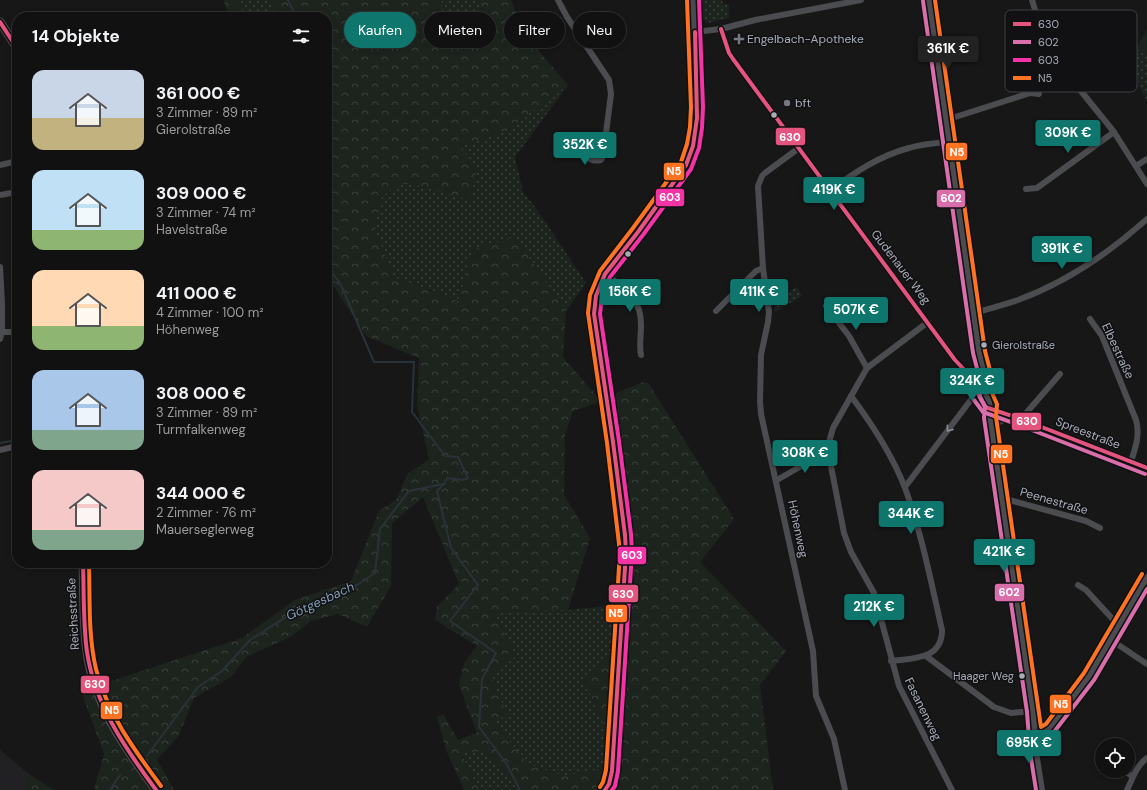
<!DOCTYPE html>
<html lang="de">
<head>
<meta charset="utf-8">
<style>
	:root { --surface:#111; --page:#1e1f1f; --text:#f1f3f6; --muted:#9c9d9f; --line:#303131; --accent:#0f766e }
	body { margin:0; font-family:"DM Sans",sans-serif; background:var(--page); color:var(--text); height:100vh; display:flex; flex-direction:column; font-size:15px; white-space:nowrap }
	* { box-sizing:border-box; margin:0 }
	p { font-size:13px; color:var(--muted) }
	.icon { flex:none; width:22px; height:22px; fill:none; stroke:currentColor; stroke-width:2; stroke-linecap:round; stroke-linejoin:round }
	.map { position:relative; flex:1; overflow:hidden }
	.details { position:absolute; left:12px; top:12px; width:320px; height:556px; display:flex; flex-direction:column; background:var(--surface); border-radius:16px; box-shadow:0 2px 6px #0003,0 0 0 1px var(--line) }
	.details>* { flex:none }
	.top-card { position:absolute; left:344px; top:12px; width:380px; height:36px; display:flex; gap:8px }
	.tools { position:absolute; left:1095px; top:738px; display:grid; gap:8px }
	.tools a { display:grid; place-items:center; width:40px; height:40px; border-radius:50%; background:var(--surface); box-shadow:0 2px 6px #0003,0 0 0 1px var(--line); font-size:20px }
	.price { position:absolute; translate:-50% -34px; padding:0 9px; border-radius:4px; background:var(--accent); color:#fff; font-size:13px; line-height:26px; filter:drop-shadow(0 1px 2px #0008) }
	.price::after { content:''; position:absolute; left:50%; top:24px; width:12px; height:9px; margin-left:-6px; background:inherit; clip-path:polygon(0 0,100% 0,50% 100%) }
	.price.selected { background:#222; color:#fff }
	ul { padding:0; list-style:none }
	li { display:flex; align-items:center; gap:12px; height:100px; padding:0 20px }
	li span { display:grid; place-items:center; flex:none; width:112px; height:80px; border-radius:12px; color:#555 }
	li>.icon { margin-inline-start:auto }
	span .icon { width:48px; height:48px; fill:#fffc; stroke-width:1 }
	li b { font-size:17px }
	h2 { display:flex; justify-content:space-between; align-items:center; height:48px; padding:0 20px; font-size:17px }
	.tag { padding:0 14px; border-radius:18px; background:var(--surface); box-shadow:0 2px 6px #0003,0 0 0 1px var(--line); font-size:14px; line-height:36px }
	.tag.selected { background:var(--accent); color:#fff }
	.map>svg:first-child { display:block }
	.built { fill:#212123 }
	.grass { fill:url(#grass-dots) }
	.forest { fill:url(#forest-crowns); fill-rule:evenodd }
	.garden { fill:#1d241e }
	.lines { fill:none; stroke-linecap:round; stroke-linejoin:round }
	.stream { stroke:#2a3239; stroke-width:2 }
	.street { stroke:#4b4c50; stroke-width:6 }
	.secondary { stroke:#4a4a4e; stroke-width:9 }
	.bus-1-casing { stroke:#111113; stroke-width:7 }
	.bus-2-casing { stroke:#111113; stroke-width:7 }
	.bus-3-casing { stroke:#111113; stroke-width:7 }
	.bus-4-casing { stroke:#111113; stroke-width:7 }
	.bus-1 { stroke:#e4547f; stroke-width:4 }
	.bus-2 { stroke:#da6eab; stroke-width:4 }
	.bus-3 { stroke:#f433a6; stroke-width:4 }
	.bus-4 { stroke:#ff7322; stroke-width:4 }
	.oneway { stroke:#8c9099 }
	.poi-dot { fill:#757880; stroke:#111113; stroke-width:1.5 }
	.bus-dot { fill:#a8adb8; stroke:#111113; stroke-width:1.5 }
	.labels { text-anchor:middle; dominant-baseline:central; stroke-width:3; stroke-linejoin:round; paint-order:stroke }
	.bus-label { font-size:11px; fill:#a8adb8; stroke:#111113; text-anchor:start }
	.poi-label { font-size:12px; fill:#a8adb8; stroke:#111113; text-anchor:start }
	.street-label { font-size:12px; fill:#a8adb8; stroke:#111113 }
	.water-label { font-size:13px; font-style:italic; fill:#7f9bb3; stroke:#111113 }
	.key { fill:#111113; stroke:#3e4045; stroke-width:1 }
	.key-label { font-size:11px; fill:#a8adb8 }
	.line-badge { stroke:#111113; stroke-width:1.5 }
	.badge-label { font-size:11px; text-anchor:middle; font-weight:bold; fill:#fff }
</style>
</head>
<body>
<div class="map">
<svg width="1147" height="790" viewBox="0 0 1147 790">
	<defs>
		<pattern id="grass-dots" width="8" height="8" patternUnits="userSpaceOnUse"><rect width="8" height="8" fill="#1d241e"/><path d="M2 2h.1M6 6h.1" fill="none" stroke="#3b413d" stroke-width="1.8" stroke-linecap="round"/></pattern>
		<pattern id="forest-crowns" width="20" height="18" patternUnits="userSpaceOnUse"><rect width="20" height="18" fill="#1d241e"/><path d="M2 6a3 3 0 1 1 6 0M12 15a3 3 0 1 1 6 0" fill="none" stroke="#3b413d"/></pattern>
	</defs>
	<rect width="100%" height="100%" fill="#171717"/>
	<polygon class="built" points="0,750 29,774 28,790 0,790"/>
	<g class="grass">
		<polygon points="241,0 272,0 275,17 242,17"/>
		<polygon points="442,0 478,0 485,26 459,27 442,14"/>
		<path d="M702 0H722L723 4H729V18L708 23C700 18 702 8 702 0Z"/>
		<polygon points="1136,49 1147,55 1147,101 1139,86 1135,53"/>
		<polygon points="568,85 515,157 523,192 538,211 586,283 566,311 515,237 473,249 459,301 394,277 375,231 380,199 398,183 428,187 461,146 507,130"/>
		<polygon points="797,287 802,296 775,312 774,302"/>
		<polygon points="625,604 623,648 583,678 622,765 564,776 528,764 495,723 491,677 516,656 494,611 568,610"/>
		<polygon points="482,751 523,788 520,790 479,790 461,752"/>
	</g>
	<g class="forest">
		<polygon points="223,0 241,0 242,17 229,17 229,13"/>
		<path d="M272 0H442V14L459 27 485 26 478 0H511L526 36 568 85 507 130 461 146 477 170 470 201 428 187 398 183 380 199 375 231 394 277 458 301 473 249 515 237 566 311 563 357 600 400 643 382 649 384 734 519 700 562 786 651 760 685 773 790H520L523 788 482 751 461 753 479 790H464L446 750 437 717 443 714 458 740 477 733 459 685 464 663 477 646 435 620 437 607 459 584 423 497 392 523 391 586 367 627 338 614 311 621 292 636 246 657 231 677 194 698 179 735 157 760 174 790H94L104 754 81 691 242 638 295 600 351 581 379 511 396 500 408 473 429 460 417 405 419 358 366 336 327 276V17H275ZM600 402 613 438 628 549 623 648 583 678 622 765 564 776 528 764 495 723 507 714 491 677 516 656 494 611 568 610 590 538 564 495 565 435 573 411Z"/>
		<polygon points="29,774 54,790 28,790"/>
	</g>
	<polygon class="garden" points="1147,29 1147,55 1136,49"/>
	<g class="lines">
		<g class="stream">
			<polyline points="288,0 295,14 294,17"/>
			<polyline points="327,265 341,285 374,362 414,362 412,412 445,456 458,457 468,478 463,480 447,478 444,484 437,491 451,548 478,585 450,621 496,653 482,679 479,727 506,763 520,790"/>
			<polyline points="0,443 17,440"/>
			<polyline points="147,756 198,687 222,671 250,640 297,610 357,585 375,573 380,529 409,491 443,484"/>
			<polyline points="110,790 120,775"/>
		</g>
		<g class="street">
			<path d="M558 0 567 17 609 80 611 94 605 141C603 147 604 155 601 160 597 161 594 161 590 159V151L592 149 603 148"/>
			<polyline points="929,0 979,352 981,363 985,375 986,393"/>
			<polyline points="1032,0 1039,23 1064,70 1114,132 1147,184"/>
			<path d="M721 29 729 53 733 59 955 360C970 379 993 389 990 417L1033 711 1036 752 1042 790"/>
			<polyline points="695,32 721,29 755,20 861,0"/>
			<polyline points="946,120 1030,93 1039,94"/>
			<polyline points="799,148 765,173 762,176 758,186 763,268 769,312 768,322 761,355 760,401 761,414 813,651 816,696 834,739 845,790"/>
			<polyline points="0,165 17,161"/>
			<polyline points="1136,166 1147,159"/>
			<polyline points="1026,189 1037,188 1114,132"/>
			<path d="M830 191C855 172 879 156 909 148 922 144 936 143 949 142"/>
			<polyline points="0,195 17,192"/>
			<polyline points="0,267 2,304 2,332"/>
			<path d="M605 274C625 288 642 299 641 326 641 336 639 345 641 355"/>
			<polyline points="826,306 849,336 867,368"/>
			<polyline points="716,311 756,271 763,268"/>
			<path d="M974 313C988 309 1003 305 1018 300 1067 282 1108 254 1147 219"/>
			<path d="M1090 319 1102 336 1136 420C1140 434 1136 447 1131 461"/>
			<polyline points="0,339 2,332 17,332"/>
			<polyline points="972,378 981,363"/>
			<polyline points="973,379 975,388 985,407 1021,419 1147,468"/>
			<path d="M851 396C872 424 892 454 905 488 922 534 931 582 942 630 942 660 913 658 891 661"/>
			<polyline points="1021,419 1060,374"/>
			<path d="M992 432C996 422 1004 419 1013 417"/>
			<polyline points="0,450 17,446"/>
			<polyline points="826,453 830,461 844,533 851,552 874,593 899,686 952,790"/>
			<polyline points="826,453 833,428 867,368 928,322"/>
			<polyline points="777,480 810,461 826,453"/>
			<polyline points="905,487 973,397 982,394"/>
			<polyline points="1002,498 1086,521 1100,528"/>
			<polyline points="1078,585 1086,590 1119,626"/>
			<polyline points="1111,640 1147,664"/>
			<polyline points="926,656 994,707 1011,713 1033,711"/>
			<polyline points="1036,737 1050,728 1089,676 1147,577"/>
			<polyline points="1125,771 1132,776"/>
			<path d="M1127 790C1133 778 1136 766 1147 758"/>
		</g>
		<g class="secondary">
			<polyline points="0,22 17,48"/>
			<path d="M83 563C84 592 83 623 87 652 94 705 125 748 156 790"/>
			<polyline points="605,790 609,784 612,771 626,552 625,535 613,442 594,314 596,296 601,282 605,274 638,232 678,176 686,165 693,146 696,128 697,107 693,0"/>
		</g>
		<defs>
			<g id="bus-1">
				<polyline points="0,22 17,48"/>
				<polyline points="721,29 729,53 733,59 955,360 972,378 975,388 985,407 1021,419 1147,468"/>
				<path d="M83 563C84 592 83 623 87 652 95 705 125 748 156 790"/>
				<polyline points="605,790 609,784 612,771 626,552 625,535 613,442 594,314 596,296 605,274 638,232 686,165 693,146 697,118 695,32"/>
			</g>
			<g id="bus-2">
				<polyline points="923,1 973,353 979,376 980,397 985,406 984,418 1027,712 1030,752 1036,790"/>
				<polyline points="974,400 983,412 1019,425 1145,474"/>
				<polyline points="1039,742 1054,732 1094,680 1147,589"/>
			</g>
			<polyline id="bus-3" points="612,790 615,786 618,771 632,552 631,534 619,441 600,314 602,297 610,277 643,235 691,169 699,148 702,128 703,107 699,0"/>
			<g id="bus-4">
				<polyline points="935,0 985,351 991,374 992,393 997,404 996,417 1041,727 1046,724 1084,673 1142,574"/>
				<path d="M89 563C90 598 88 635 96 669 107 713 135 751 161 786"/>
				<polyline points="600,787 603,782 606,770 620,552 607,443 588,313 590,295 600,271 633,228 681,162 687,144 690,127 691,107 687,0"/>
			</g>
		</defs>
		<use href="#bus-1" class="bus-1-casing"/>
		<use href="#bus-2" class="bus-2-casing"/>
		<use href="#bus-3" class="bus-3-casing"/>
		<use href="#bus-4" class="bus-4-casing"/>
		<use href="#bus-1" class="bus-1"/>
		<use href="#bus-2" class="bus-2"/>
		<use href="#bus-3" class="bus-3"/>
		<use href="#bus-4" class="bus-4"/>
	</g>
	<defs><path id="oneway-chevron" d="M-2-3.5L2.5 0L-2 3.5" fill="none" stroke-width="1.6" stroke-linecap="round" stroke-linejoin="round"/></defs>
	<use class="oneway" href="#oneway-chevron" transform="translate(949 429) rotate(127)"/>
	<g class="poi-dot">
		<path d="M737 33h4v4h4v4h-4v4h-4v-4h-4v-4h4z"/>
		<circle cx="787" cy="103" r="4"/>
	</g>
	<g class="bus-dot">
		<circle cx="774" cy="115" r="3.5"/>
		<circle cx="628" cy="254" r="3.5"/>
		<circle cx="984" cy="345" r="3.5"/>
		<circle cx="1022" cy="676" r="3.5"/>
	</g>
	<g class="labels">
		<g class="bus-label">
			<text x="992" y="345">Gierolstraße</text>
			<text x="1014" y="676" text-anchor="end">Haager Weg</text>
		</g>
		<g class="poi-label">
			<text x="747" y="39">Engelbach-Apotheke</text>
			<text x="795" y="103">bft</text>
		</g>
		<g class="street-label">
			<text transform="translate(901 267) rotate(53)">Gudenauer Weg</text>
			<text transform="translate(1118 351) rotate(65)">Elbestraße</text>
			<text transform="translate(1088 433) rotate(21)">Spreestraße</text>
			<text transform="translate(1054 501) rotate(16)">Peenestraße</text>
			<text transform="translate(798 529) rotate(78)">Höhenweg</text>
			<text transform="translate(73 614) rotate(-93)">Reichsstraße</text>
			<text transform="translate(923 709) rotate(64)">Fasanenweg</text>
		</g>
		<g class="water-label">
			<text transform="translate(320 601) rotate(-25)">Götgesbach</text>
		</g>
	</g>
	<rect x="1005" y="10" width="132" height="82" rx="6" class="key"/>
	<rect x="1013" y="22" width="18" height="4" fill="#e4547f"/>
	<rect x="1013" y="40" width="18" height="4" fill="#da6eab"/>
	<rect x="1013" y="58" width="18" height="4" fill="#f433a6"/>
	<rect x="1013" y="76" width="18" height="4" fill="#ff7322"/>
	<g class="key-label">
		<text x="1038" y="28">630</text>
		<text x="1038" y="46">602</text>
		<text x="1038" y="64">603</text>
		<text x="1038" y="82">N5</text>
	</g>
	<g class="line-badge">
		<rect x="775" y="127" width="31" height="19" rx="4" fill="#e4547f"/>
		<rect x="945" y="142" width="23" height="19" rx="4" fill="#ff7322"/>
		<rect x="663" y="162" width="22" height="19" rx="4" fill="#ff7322"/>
		<rect x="655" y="188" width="30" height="19" rx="4" fill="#f433a6"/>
		<rect x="936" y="189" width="30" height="19" rx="4" fill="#da6eab"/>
		<rect x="1011" y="412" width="31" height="19" rx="4" fill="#e4547f"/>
		<rect x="990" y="444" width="23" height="20" rx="4" fill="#ff7322"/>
		<rect x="617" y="546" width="30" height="19" rx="4" fill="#f433a6"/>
		<rect x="994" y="583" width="31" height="19" rx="4" fill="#da6eab"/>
		<rect x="608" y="584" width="31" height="19" rx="4" fill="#e4547f"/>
		<rect x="605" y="604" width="23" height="19" rx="4" fill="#ff7322"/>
		<rect x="80" y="675" width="30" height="19" rx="4" fill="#e4547f"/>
		<rect x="1049" y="694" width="23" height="20" rx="4" fill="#ff7322"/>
		<rect x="100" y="701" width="23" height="19" rx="4" fill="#ff7322"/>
	</g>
	<g class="badge-label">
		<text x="790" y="141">630</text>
		<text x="957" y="156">N5</text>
		<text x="674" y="175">N5</text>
		<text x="670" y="201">603</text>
		<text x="951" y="202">602</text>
		<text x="1027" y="425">630</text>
		<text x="1001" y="458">N5</text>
		<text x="632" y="559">603</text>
		<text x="1009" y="596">602</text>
		<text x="623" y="598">630</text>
		<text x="616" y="617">N5</text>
		<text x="95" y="688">630</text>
		<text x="1061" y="708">N5</text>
		<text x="112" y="714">N5</text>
	</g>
</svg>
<div class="tools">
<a><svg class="icon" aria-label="locate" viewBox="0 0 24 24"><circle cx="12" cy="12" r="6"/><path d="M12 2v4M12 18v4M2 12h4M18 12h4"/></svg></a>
</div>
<b class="price selected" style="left:948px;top:70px">361K €</b>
<b class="price" style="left:1068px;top:154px">309K €</b>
<b class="price" style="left:585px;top:166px">352K €</b>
<b class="price" style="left:834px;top:211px">419K €</b>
<b class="price" style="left:1062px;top:270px">391K €</b>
<b class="price" style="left:630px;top:313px">156K €</b>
<b class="price" style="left:759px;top:313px">411K €</b>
<b class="price" style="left:856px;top:331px">507K €</b>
<b class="price" style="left:972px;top:402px">324K €</b>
<b class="price" style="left:805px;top:474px">308K €</b>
<b class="price" style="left:911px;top:535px">344K €</b>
<b class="price" style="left:1004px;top:573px">421K €</b>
<b class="price" style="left:874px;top:628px">212K €</b>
<b class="price" style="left:1029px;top:764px">695K €</b>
<div class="top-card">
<a class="tag selected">Kaufen</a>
<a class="tag">Mieten</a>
<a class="tag">Filter</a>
<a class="tag">Neu</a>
</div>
<section class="details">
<h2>14 Objekte<svg class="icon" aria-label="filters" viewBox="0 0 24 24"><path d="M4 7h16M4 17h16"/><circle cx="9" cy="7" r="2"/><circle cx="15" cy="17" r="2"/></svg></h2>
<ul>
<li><span style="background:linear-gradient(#c9d6e8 60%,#c2b280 0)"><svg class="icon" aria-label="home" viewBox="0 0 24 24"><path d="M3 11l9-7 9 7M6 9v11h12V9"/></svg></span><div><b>361 000 €</b><p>3 Zimmer · 89 m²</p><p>Gierolstraße</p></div></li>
<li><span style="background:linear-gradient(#bfe0f5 75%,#8fb573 0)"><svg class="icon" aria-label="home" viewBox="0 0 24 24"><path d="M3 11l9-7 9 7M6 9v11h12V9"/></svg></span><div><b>309 000 €</b><p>3 Zimmer · 74 m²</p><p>Havelstraße</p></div></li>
<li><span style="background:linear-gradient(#ffd9b3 70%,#8fb573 0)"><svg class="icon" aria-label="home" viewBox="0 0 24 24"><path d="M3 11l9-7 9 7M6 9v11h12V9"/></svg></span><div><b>411 000 €</b><p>4 Zimmer · 100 m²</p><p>Höhenweg</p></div></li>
<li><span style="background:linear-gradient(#a9c7e8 75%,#7fa58c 0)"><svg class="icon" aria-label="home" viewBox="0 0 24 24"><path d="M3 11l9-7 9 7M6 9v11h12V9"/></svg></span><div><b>308 000 €</b><p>3 Zimmer · 89 m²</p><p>Turmfalkenweg</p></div></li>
<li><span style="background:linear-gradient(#f6c9c9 75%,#7fa58c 0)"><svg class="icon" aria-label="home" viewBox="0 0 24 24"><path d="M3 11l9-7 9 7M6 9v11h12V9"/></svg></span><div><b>344 000 €</b><p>2 Zimmer · 76 m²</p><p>Mauerseglerweg</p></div></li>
</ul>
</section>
</div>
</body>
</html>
